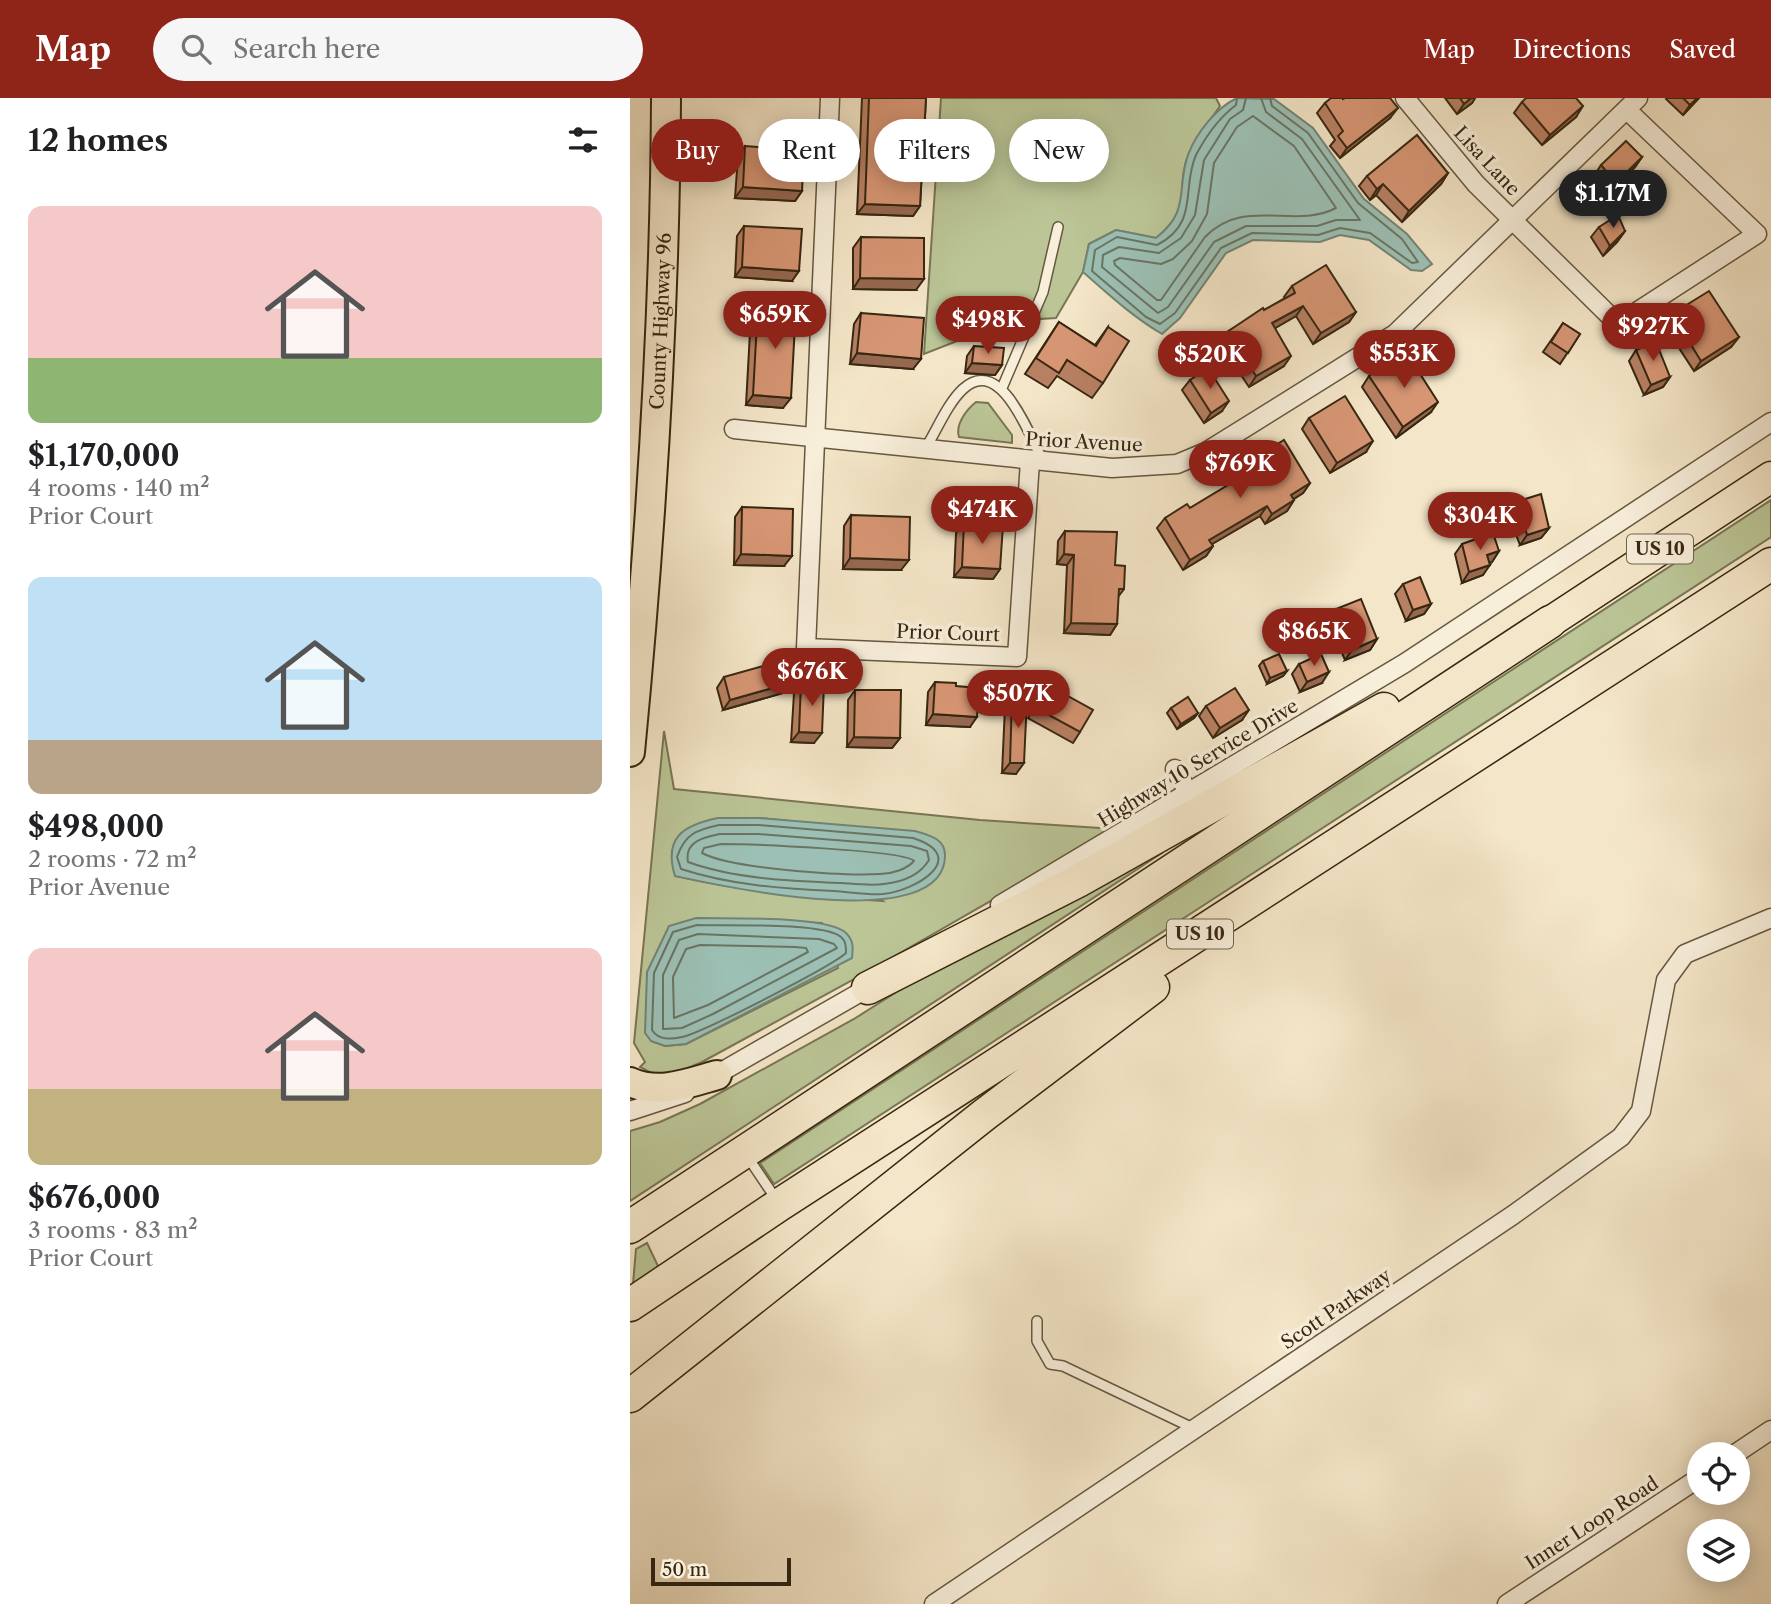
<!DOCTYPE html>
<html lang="en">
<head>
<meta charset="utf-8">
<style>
	:root { --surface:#fff; --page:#f6f6f6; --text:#202124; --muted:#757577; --accent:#8f2418 }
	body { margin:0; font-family:"Libre Caslon Text",serif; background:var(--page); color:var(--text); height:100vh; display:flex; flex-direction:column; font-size:26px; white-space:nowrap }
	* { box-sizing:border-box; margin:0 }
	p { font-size:23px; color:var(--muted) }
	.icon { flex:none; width:38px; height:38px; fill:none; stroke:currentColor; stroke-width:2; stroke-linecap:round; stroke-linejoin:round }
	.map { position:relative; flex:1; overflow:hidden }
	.drawer { display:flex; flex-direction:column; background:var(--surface); width:630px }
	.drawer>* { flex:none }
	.banner { position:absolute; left:21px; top:21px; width:665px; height:63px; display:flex; gap:14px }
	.buttons { position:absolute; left:1057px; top:1344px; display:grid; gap:14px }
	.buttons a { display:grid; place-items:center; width:63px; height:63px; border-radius:50%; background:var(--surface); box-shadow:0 4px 18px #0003; font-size:35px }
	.scale { position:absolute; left:21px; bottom:18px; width:140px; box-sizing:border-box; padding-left:7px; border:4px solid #372711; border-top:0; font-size:19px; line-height:24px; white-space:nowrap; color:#372711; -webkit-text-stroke:5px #f8efdb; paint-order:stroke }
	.price { position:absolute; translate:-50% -60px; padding:0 16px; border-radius:24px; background:var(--accent); color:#fff; font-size:23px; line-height:46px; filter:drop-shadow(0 2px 4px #0008) }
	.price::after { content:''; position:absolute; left:50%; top:42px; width:21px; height:16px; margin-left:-10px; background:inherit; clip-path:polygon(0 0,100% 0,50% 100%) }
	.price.current { background:#222; color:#fff }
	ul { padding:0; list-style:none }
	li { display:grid; align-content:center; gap:14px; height:371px; padding:0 28px }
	li span { display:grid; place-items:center; height:217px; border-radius:14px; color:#555 }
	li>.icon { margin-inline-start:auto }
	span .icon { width:126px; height:126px; fill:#fffc; stroke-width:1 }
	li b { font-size:30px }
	h2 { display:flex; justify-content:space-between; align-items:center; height:84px; padding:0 28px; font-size:30px }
	.tag { padding:0 24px; border-radius:32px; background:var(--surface); box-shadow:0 4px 18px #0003; font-size:24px; line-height:63px }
	.tag.current { background:var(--accent); color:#fff }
	header { display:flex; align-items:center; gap:42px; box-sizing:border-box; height:98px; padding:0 35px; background:var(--accent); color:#fff }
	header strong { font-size:33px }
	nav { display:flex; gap:38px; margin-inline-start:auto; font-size:24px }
	.search { width:490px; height:63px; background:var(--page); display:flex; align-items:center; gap:18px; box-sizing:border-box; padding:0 24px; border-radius:38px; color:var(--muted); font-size:26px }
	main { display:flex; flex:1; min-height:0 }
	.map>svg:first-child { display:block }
	.green { fill:#bbc596; stroke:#797654; stroke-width:2; fill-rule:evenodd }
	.water { fill:#9cc0b5; stroke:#748373; stroke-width:2 }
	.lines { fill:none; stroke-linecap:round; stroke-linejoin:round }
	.shore { stroke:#6a7463; stroke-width:2 }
	.service-casing { stroke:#66573f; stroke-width:12 }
	.minor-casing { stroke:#66573f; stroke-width:21 }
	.primary-casing { stroke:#372711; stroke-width:32 }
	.trunk-casing { stroke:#372711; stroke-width:33 }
	.motorway-casing { stroke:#372711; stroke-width:35 }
	.service { stroke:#f8efdb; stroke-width:9 }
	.minor { stroke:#f8efdb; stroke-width:18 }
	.primary { stroke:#f4e6c8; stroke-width:28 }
	.trunk { stroke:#f4e6c8; stroke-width:30 }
	.motorway { stroke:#f4e6c8; stroke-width:32 }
	.wall { fill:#b88063; stroke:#372711; stroke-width:2 }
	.shaded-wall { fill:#966850; stroke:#372711; stroke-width:2 }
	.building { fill:#d69573; stroke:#372711; stroke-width:2 }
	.labels { text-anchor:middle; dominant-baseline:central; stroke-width:7; stroke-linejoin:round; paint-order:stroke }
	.shield { fill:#f8efdb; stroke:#71634e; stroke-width:2 }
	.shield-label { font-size:18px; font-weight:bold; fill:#372711 }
	.street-label { font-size:19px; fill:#372711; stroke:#f8efdb }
</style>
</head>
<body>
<header>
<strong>Map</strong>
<div class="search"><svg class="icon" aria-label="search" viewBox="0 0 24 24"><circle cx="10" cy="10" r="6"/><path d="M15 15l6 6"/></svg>Search here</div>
<nav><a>Map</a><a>Directions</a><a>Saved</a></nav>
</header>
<main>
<section class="drawer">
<h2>12 homes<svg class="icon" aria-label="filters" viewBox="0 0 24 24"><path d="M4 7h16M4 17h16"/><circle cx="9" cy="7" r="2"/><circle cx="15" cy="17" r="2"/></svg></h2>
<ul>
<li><span style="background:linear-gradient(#f6c9c9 70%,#8fb573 0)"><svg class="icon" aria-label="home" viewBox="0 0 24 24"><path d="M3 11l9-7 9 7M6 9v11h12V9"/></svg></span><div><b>$1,170,000</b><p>4 rooms · 140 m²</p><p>Prior Court</p></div></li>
<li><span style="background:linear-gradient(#bfe0f5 75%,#b9a48a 0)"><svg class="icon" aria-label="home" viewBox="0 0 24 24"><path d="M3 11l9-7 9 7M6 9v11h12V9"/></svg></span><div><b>$498,000</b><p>2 rooms · 72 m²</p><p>Prior Avenue</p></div></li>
<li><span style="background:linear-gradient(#f6c9c9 65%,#c2b280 0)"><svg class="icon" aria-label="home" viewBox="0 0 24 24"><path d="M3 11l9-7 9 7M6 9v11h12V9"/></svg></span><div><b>$676,000</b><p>3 rooms · 83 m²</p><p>Prior Court</p></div></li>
</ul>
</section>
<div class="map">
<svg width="1141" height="1506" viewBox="0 0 1141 1506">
	<rect width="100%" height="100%" fill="#f4e6c8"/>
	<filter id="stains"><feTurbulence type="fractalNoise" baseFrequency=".00286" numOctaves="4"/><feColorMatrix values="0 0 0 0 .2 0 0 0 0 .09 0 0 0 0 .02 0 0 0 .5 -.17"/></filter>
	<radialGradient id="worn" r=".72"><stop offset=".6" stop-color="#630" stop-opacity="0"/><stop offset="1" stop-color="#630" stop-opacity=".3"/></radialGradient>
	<g class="green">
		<path d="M311 0H586L590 8C580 23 567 39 559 55 544 90 565 109 526 140L486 132 459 146 453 174 426 220 378 223 294 256Z"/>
		<path d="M346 304 358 305 382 337V345L329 339C325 327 336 312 346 304Z"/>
		<polygon points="1141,402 1141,439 144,1086 130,1065"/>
		<path d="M34 633 44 691 350 722 486 731 230 878 72 964 44 976 25 977 10 969 15 964 4 945ZM129 720 160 723 253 803C182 799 115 794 46 778ZM66 820 192 825 208 870 56 946 35 948 21 943Z"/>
		<polygon points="528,748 532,755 0,1103 0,1033 30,1024 70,1006 224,921 309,867"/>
		<polygon points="17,1145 29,1170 3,1186 6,1151"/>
	</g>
	<g class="water">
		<path d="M607 0 644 1 683 30 734 101 777 136 802 166 792 173 781 172 739 142 710 137 690 144 623 142 596 155 550 220 532 236C503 219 478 196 453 174L459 146 486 132 526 140C561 113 546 91 558 57 566 35 587 9 607 0Z"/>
		<path d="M88 720H129L285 733C298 737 315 740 315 757 316 838 91 788 45 778 33 739 54 727 88 720Z"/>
		<path d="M66 820C94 821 199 817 216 835 224 843 223 850 222 860L56 946 35 948 21 943 15 935 17 874 39 828Z"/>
	</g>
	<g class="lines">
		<g class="shore">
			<path d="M607 0 606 7C590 19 576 38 566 57 551 90 570 125 527 147L487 139 465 152 462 173 516 219 530 226 545 215 591 150 622 135 688 137 710 130 740 135 782 165 788 164 772 141 728 105 678 35 642 8 640 0"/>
			<polyline points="616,0 613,12 600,21 574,62 565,117 551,140 529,155 489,149 473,157 472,169 528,215 538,209 584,144 616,128 687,128 706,122 730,122 672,41 636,14 631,0"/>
			<path d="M623 18 664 48 706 110C664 132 614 98 575 139L531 202H527L485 167 484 163 490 160 531 166 543 161 562 143 577 116 584 65 607 29Z"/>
			<path d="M89 727H129L283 740C341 759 286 793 253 796 237 797 220 794 204 793 154 791 100 787 51 771L47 759C55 736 66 732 89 727Z"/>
			<path d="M90 736H129L281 748 297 753 299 762C290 777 272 784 254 786 241 788 225 786 211 785 161 783 105 781 58 764 54 743 75 739 90 736Z"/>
			<path d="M91 746C116 746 275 752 284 763 277 771 262 776 250 776 214 778 102 771 72 755L74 750Z"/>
			<path d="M67 827C94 828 193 824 211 839 216 843 216 849 216 855 202 868 72 935 52 939 41 941 29 943 22 932L24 875 43 834Z"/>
			<polygon points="68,836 189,841 204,846 207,850 83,916 52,930 33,931 33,877 49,842"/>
			<polygon points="70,847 165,849 176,850 178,854 78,907 44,920 43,879 56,851"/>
		</g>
		<defs>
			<g id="service">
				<polyline points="372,290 413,194 428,129"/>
				<path d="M295 351C307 332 317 306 333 291 371 256 400 339 413 363"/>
				<polyline points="117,1058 146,1101"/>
				<polyline points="407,1223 407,1243 420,1266 433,1268 565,1331"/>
			</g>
			<g id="minor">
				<polyline points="200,0 176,550 387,559 400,363"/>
				<polyline points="775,0 846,86 988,226 1127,136 998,13"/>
				<polyline points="104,331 482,370 547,366 576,354 765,236 1008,0"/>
				<polyline points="545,671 558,694"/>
				<polyline points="370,807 775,565 1141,324"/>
				<polyline points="79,981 243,887"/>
				<polyline points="0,1013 55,995"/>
				<polyline points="1105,1356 1141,1332"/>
				<polyline points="304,1506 883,1117 991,1039 1011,1013 1036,882 1055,856 1141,820"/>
				<polyline points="877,1506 1069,1380"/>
			</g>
			<g id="primary">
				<path id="s1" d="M0 654C21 436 35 219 36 0"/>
				<path d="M0 984C29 997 59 985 87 977"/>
			</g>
			<polyline id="trunk" points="920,524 1141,379"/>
			<g id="motorway">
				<polyline points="238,890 448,783 754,611"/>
				<polyline points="0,1129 920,524"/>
				<polyline points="0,1207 149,1107 1141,466"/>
				<polyline points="0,1298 354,1017 523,889"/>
			</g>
		</defs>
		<use href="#service" class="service-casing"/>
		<use href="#minor" class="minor-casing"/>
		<use href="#primary" class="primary-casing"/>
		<use href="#trunk" class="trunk-casing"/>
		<use href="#motorway" class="motorway-casing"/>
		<use href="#service" class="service"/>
		<use href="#minor" class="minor"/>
		<use href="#primary" class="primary"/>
		<use href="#trunk" class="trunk"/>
		<use href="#motorway" class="motorway"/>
	</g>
	<g class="wall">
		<polygon points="232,0 296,0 290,108 283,118 227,116"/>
		<polygon points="815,0 845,0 842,5 827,16"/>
		<polygon points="1037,0 1069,0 1053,17 1036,1"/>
		<polygon points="713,1 760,20 710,60 700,48 705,42 687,15 695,5"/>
		<polygon points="892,4 946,19 912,47 884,15"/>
		<polygon points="115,48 172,93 165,103 105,100 108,58"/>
		<polygon points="1012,59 1005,69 979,95 964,78 971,67"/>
		<polygon points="818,75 811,86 772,124 746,97 740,102 729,88 737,78"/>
		<polygon points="114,128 162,183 105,179 107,138"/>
		<polygon points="969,129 995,133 987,144 973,158 961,139"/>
		<polygon points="231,139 286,192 223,191 223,150"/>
		<polygon points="662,188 726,214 719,224 683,246 666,218 645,230 654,268 619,289 589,244 597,234 655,200 654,199"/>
		<polygon points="128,206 153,310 116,307 121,216"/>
		<polygon points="231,215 283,271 220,266 224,226"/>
		<polygon points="1042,216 1109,239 1101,249 1064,273 1034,227"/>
		<polygon points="429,224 465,247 478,229 473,285 462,300 427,278 418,290 395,276"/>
		<polygon points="933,225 950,236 930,266 913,254"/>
		<polygon points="344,248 372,267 365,277 335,275 337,258"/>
		<polygon points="1006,252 1040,279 1033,289 1014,297 999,263"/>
		<polygon points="739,278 801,314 766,340 732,289"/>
		<polygon points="560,282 592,313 574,325 552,292"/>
		<polygon points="679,320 736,354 700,375 672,331"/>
		<polygon points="613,368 680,385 673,395 664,401 664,402 657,413 635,426 630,418 582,446 583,448 576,458 553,472 527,430 535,420 560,410 608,381 606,378"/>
		<polygon points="889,403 919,430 911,440 890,447 885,434 888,430 882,413"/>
		<polygon points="112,409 154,468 104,467 105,419"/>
		<polygon points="221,417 271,472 213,471 214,428"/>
		<polygon points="334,425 370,471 363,481 324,479 326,435"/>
		<polygon points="435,433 485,467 494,491 488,499 487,526 480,537 434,535 437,467 427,466 428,443"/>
		<polygon points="832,446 869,453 862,464 859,465 853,477 832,485 825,456"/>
		<polygon points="773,486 801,506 794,516 776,523 765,496"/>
		<polygon points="706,511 747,541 740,552 715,562 698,522"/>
		<polygon points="633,563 657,573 653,578 637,586 629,568"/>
		<polygon points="669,566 692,585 670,594 662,576"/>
		<polygon points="94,579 153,595 93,612 87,590"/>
		<polygon points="305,584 326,588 340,629 296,627 298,594"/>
		<polygon points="171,585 184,645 161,644 164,595"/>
		<polygon points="418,587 450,634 443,645 398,620 411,598"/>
		<polygon points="225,592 270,640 262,650 217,649 218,602"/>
		<polygon points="382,599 386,676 372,675 375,609"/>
		<polygon points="576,608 612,622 583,640 569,618"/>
		<polygon points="541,610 568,615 564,620 547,631 537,615"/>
	</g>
	<g class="shaded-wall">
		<polygon points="841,0 845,0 842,5 827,16 834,6"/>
		<polygon points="1067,0 1069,0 1053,17 1060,7"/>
		<polygon points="953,8 946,19 912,47 920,37"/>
		<polygon points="768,10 760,20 710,60 717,50"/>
		<polygon points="1012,59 1005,69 979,95 986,85"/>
		<polygon points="818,75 811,86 772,124 779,113"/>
		<polygon points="753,86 746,97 740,102 747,91"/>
		<polygon points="113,89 172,93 165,103 105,100"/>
		<polygon points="235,106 290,108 283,118 227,116"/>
		<polygon points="995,133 987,144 973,158 980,148"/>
		<polygon points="112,169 169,173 162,183 105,179"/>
		<polygon points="230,180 294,181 286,192 223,191"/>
		<polygon points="673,208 666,218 635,236 642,225"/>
		<polygon points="726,214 719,224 683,246 691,235"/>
		<polygon points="1109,239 1101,249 1064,273 1071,263"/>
		<polygon points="227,255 291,261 283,271 220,266"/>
		<polygon points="661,258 654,268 619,289 626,278"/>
		<polygon points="342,265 372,267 365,277 335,275"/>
		<polygon points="1040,279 1033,289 1014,297 1021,287"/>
		<polygon points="123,297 161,300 153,310 116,307"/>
		<polygon points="599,303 592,313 574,325 581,315"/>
		<polygon points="808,304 801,314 766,340 773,329"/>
		<polygon points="743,343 736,354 700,375 707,365"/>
		<polygon points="680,385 673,395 654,407 661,397"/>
		<polygon points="664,402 657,413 635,426 642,416"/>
		<polygon points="637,408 630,418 572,452 579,442"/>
		<polygon points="919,430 911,440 890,447 897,437"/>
		<polygon points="583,448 576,458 553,472 560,462"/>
		<polygon points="869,453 862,464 850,468 857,457"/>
		<polygon points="111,456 162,458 154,468 104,467"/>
		<polygon points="434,456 444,457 437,467 427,466"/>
		<polygon points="220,460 279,462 271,472 213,471"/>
		<polygon points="860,467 853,477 832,485 839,474"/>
		<polygon points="332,469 370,471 363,481 324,479"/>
		<polygon points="801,506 794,516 776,523 783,512"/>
		<polygon points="441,525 487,526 480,537 434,535"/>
		<polygon points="747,541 740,552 715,562 722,552"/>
		<polygon points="657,573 653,578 637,586 640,580"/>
		<polygon points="699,574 692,585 670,594 677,584"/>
		<polygon points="160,585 153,595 93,612 100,602"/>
		<polygon points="619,612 612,622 583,640 590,630"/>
		<polygon points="568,615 564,620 547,631 551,626"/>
		<polygon points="303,616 347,619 340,629 296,627"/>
		<polygon points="169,634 192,635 184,645 161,644"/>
		<polygon points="224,639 270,640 262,650 217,649"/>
		<polygon points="380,665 394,665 386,676 372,675"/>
	</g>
	<g class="building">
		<polygon points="239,0 296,0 290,108 235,106"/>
		<polygon points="701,0 713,0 713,1 715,0 760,0 768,10 717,50 708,38 713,33 695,5"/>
		<polygon points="830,0 841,0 834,6"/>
		<polygon points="896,0 946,0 953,8 920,37 892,4"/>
		<polygon points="1053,0 1067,0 1060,7"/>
		<polygon points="787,37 818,75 779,113 753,86 747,91 737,78"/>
		<polygon points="996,43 1012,59 986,85 971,67"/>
		<polygon points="115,48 174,53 172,93 113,89"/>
		<polygon points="988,117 995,133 980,148 969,129"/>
		<polygon points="114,128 172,131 169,173 112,169"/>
		<polygon points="231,139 294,140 294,181 230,180"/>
		<polygon points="696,167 726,214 691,235 673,208 642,225 661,258 626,278 597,234 633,210 634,212 665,195 662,188"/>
		<polygon points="1079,193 1109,239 1071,263 1042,216"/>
		<polygon points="128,206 166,208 161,300 123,297"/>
		<polygon points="231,215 294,220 291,261 227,255"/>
		<polygon points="429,224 466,248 478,229 499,243 473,285 437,262 429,275 406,260"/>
		<polygon points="933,225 950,236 938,255 921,244"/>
		<polygon points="1026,244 1040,279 1021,287 1006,252"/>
		<polygon points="344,248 374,250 372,267 342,265"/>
		<polygon points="778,257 808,304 773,329 739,278 756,267 758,270"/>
		<polygon points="578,270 599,303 581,315 560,282"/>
		<polygon points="715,298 743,343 707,365 679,320"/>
		<polygon points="654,342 680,385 661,397 664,402 642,416 637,408 579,442 583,448 560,462 535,420 557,406 560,410 618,375 613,368"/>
		<polygon points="911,396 919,430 897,437 893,423 896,422 889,403"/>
		<polygon points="112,409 163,411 162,458 111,456"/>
		<polygon points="221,417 280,419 279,462 220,460"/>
		<polygon points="334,425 373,427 370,471 332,469"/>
		<polygon points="435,433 487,434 485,467 495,468 494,491 489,491 487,526 441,525 444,457 434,456"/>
		<polygon points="863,435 869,453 857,457 860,467 839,474 832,446"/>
		<polygon points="790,479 801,506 783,512 773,486"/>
		<polygon points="731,501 747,541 722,552 706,511"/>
		<polygon points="649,556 657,573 640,580 633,563"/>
		<polygon points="691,556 699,574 677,584 669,566"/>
		<polygon points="154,562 160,585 100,602 94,579"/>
		<polygon points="305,584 326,585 326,588 349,590 347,619 303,616"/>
		<polygon points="171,585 194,586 192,635 169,634"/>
		<polygon points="418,587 463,612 450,634 406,610"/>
		<polygon points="605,590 619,612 590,630 576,608"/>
		<polygon points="225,592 271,592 270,640 224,639"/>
		<polygon points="382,599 397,600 394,665 380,665"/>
		<polygon points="558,599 568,615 551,626 541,610"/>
	</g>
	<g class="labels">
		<g class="shield">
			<rect x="997" y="436.5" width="66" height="29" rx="5"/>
			<rect x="537" y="821.5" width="66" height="29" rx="5"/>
		</g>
		<g class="shield-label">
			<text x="1030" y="451">US 10</text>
			<text x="570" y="836">US 10</text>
		</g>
		<g class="street-label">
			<text transform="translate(857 63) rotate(47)">Lisa Lane</text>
			<text stroke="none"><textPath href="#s1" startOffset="432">County Highway 96</textPath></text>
			<text transform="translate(454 344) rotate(3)">Prior Avenue</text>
			<text transform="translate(318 535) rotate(2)">Prior Court</text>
			<text transform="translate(568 665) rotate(-31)">Highway 10 Service Drive</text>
			<text transform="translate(706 1211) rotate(-34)">Scott Parkway</text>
			<text transform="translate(962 1425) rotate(-33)">Inner Loop Road</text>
		</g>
	</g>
	<rect width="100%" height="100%" filter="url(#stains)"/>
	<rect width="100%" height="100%" fill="url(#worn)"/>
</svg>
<div class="buttons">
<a><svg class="icon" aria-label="locate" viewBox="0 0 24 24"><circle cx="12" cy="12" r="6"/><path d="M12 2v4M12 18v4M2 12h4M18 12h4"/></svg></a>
<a><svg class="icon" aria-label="layers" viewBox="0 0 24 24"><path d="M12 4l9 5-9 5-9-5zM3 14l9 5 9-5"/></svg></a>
</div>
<div class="scale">50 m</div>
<b class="price current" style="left:983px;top:132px">$1.17M</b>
<b class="price" style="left:145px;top:253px">$659K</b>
<b class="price" style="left:358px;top:258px">$498K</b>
<b class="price" style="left:1023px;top:265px">$927K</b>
<b class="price" style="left:774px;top:292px">$553K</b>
<b class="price" style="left:580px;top:293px">$520K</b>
<b class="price" style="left:610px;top:402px">$769K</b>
<b class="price" style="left:352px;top:448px">$474K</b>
<b class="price" style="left:850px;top:454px">$304K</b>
<b class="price" style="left:684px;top:570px">$865K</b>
<b class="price" style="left:182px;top:610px">$676K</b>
<b class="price" style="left:388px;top:632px">$507K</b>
<div class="banner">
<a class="tag current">Buy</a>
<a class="tag">Rent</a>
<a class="tag">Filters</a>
<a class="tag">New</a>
</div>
</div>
</main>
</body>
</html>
